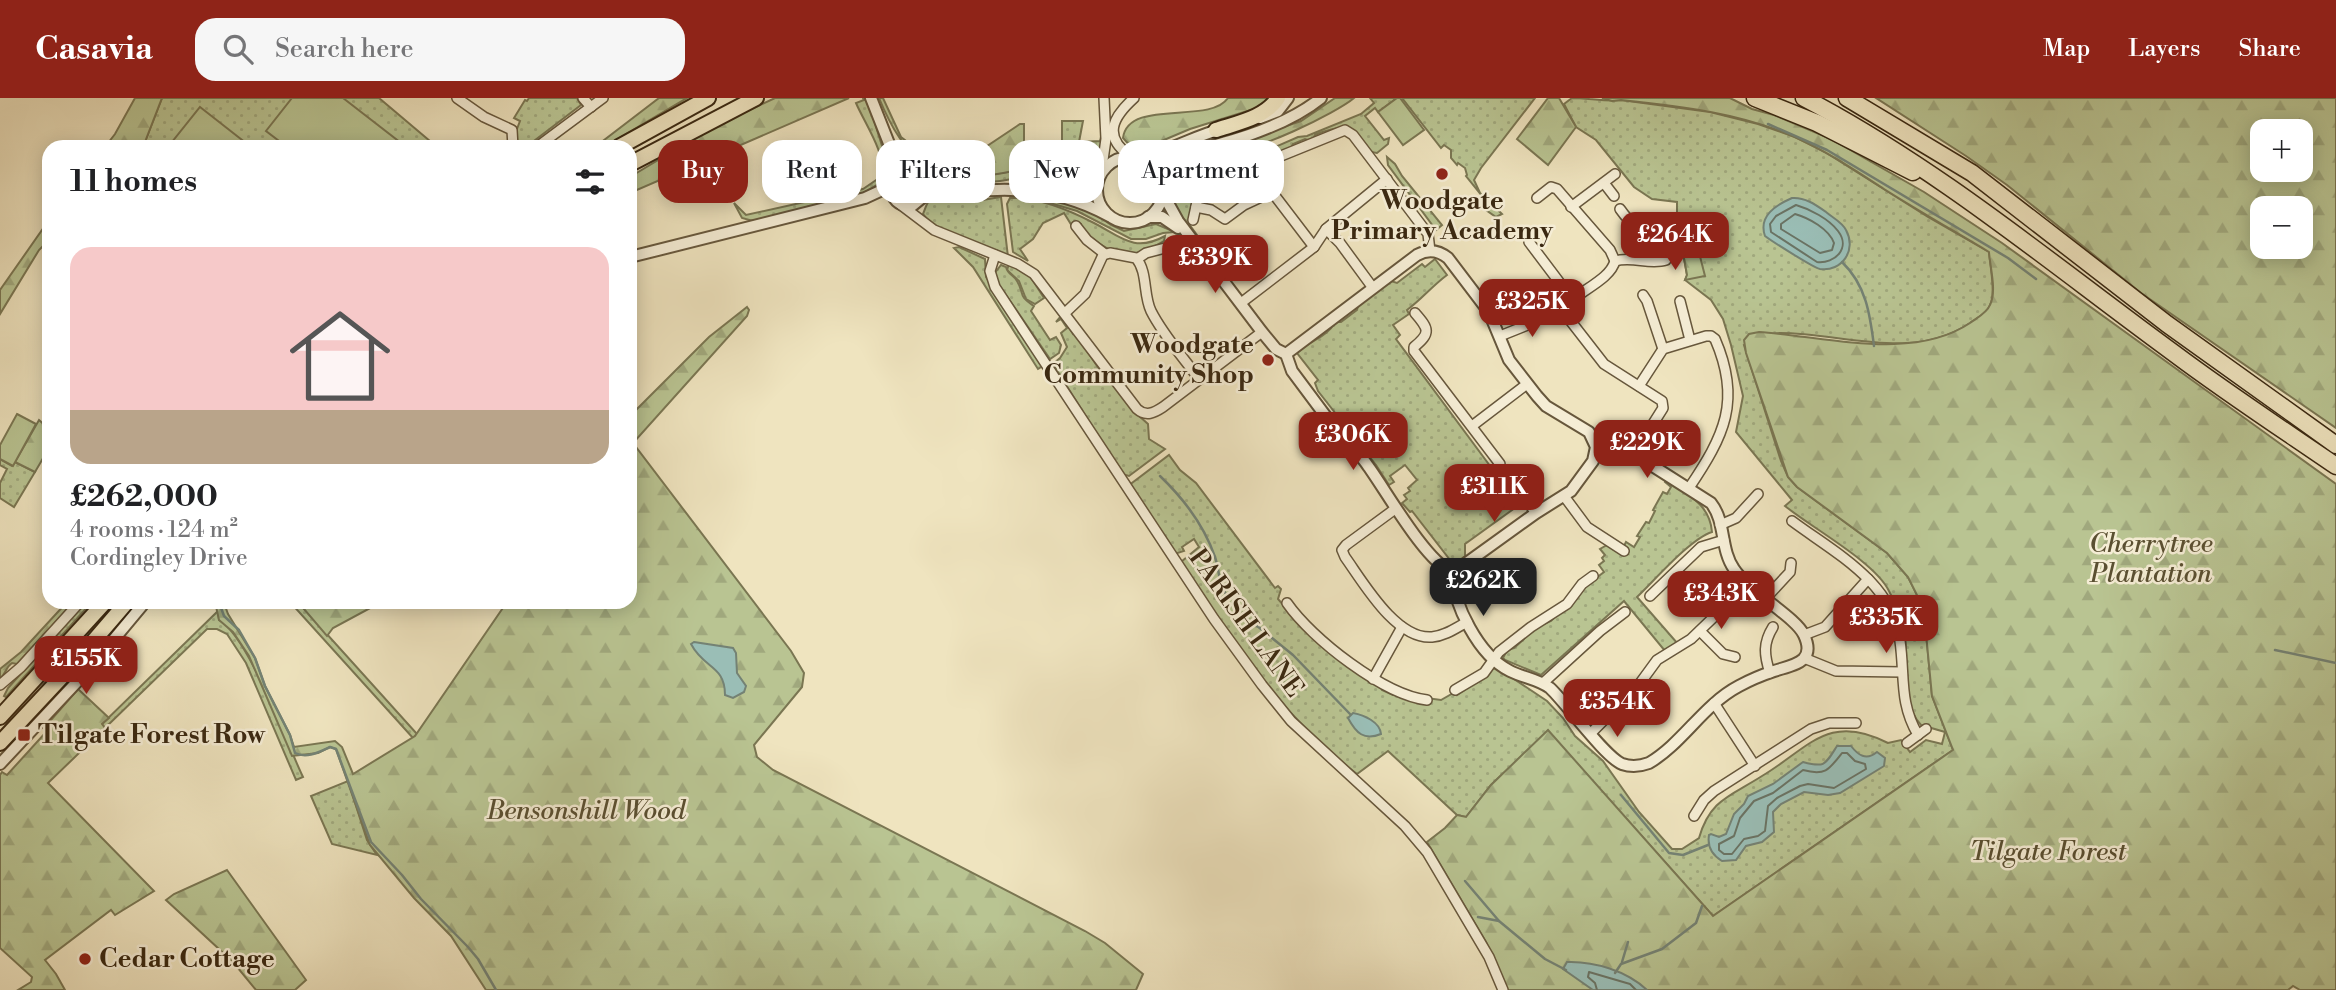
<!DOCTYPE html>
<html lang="en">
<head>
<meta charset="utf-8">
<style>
	:root { --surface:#fff; --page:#f6f6f6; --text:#202124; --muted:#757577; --accent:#8f2418 }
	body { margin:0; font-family:"Libre Bodoni",serif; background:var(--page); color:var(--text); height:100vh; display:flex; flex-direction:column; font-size:26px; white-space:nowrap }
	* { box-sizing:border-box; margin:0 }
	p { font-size:23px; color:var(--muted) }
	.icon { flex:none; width:38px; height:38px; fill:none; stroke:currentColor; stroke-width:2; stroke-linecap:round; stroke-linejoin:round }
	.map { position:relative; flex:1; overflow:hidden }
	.side { position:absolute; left:42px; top:42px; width:595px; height:469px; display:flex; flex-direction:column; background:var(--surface); border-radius:21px; box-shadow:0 4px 18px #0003 }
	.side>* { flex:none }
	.guide { position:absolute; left:658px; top:42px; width:665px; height:63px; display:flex; gap:14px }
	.controls { position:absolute; left:2250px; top:21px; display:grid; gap:14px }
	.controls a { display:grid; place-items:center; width:63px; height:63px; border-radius:14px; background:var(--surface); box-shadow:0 4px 18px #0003; font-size:35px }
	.price { position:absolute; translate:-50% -60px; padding:0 16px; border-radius:14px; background:var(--accent); color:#fff; font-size:23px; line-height:46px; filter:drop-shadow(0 2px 4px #0008) }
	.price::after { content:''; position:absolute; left:50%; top:42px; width:21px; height:16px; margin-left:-10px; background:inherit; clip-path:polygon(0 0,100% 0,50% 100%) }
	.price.selected { background:#222; color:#fff }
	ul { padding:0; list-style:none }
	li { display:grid; align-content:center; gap:14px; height:371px; padding:0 28px }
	li span { display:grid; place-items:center; height:217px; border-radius:21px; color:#555 }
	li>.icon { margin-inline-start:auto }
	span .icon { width:126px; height:126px; fill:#fffc; stroke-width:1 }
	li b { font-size:30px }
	h2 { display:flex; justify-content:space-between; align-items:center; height:84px; padding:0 28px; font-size:30px }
	.pill { padding:0 24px; border-radius:21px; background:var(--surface); box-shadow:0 4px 18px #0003; font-size:24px; line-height:63px }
	.pill.selected { background:var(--accent); color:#fff }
	header { display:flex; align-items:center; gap:42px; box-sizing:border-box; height:98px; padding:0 35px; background:var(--accent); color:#fff }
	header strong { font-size:33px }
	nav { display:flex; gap:38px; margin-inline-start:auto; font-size:24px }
	.search { width:490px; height:63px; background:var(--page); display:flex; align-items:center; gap:18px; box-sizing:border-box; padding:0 24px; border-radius:21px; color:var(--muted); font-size:26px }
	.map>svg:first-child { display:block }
	.grass { fill:url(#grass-dots); stroke:#7a7652; stroke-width:2 }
	.forest { fill:url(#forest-firs); stroke:#7a7652; stroke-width:2; fill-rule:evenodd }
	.pitch { fill:#b9c492; stroke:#7a7652; stroke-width:2 }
	.water { fill:#9abeb6; stroke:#748274; stroke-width:2 }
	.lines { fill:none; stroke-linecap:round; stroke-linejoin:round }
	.shore { stroke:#6a7364; stroke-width:2 }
	.stream { stroke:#748274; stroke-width:2.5 }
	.minor-casing { stroke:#67573c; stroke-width:12 }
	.tertiary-casing { stroke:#67573c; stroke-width:14 }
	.trunk-casing { stroke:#3a2811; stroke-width:18 }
	.motorway-casing { stroke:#3a2811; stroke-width:19 }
	.minor { stroke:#f5edd5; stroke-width:9 }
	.tertiary { stroke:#f5edd5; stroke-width:10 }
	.trunk { stroke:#efe4bf; stroke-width:14 }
	.motorway { stroke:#efe4bf; stroke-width:16 }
	.poi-dot { fill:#8f2418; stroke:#f5edd5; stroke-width:2.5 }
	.labels { text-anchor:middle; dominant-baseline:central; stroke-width:5; stroke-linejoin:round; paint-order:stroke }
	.poi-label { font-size:26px; font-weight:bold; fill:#3a2811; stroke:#f5edd5; text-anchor:start }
	.park-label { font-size:26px; font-style:italic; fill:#5a4f31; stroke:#f5edd5 }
	.street-label { font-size:26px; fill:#3a2811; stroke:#f5edd5 }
</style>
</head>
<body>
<header>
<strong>Casavia</strong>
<div class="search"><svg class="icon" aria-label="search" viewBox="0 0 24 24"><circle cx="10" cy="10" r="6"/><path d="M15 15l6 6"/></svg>Search here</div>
<nav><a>Map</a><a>Layers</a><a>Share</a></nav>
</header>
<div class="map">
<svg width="2336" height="892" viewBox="0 0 2336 892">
	<defs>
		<pattern id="grass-dots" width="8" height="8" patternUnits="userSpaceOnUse" patternTransform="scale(1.75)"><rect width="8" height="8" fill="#b9c492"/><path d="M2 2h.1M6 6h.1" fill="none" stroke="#a0a87d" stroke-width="1.8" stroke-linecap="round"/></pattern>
		<pattern id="forest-firs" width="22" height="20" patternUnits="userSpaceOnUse" patternTransform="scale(1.75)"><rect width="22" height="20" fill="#b9c492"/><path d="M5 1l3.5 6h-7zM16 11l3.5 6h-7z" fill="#a0a87d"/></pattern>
	</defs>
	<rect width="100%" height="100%" fill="#efe4bf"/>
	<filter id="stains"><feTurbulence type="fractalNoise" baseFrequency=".00286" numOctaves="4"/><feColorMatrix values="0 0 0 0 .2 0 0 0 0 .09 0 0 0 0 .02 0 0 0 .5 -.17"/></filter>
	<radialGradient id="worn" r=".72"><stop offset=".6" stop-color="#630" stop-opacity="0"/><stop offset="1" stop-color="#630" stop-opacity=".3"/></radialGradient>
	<g class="grass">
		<polygon points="162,0 379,0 437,49 143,49"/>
		<polygon points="529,0 577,0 581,7 526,49 517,49 515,36 520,23 514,20 525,2 527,3"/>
		<path d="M863 0H867L888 67 885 82 863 95 753 123 742 120 734 105 746 117 863 91 882 78C886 55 865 26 856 5L864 2Z"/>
		<path d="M879 0H883L901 39 944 72 983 78 1020 72 1021 57 1062 55V23H1083L1079 44 1100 43 1101 39C1107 74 1085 90 1052 79V75L1048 74C1032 75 1016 81 1000 83 934 92 902 57 879 0Z"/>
		<path d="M1370 0H1397L1378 14 1375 10 1365 18 1384 42 1389 40 1388 46 1377 55C1350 51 1371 14 1315 37L1313 41 1308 42 1305 41 1293 46 1291 50 1247 69 1196 76V92L1189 126 1202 144 1200 146C1168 101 1147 73 1216 52L1225 67 1243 63 1298 39 1307 38 1361 16 1374 5Z"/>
		<polygon points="1402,0 1535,0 1481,70 1474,82 1480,95 1502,116 1496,119 1486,112 1490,108 1466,78 1467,77 1465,70 1458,65 1457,67 1451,60 1451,52 1444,47 1441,50"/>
		<path d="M1572 0C1587 0 1609 4 1621 2L1710 14 1758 26 1795 39 1825 54 1928 119 1989 154C1990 167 1996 196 1990 207 1987 215 1977 220 1970 225 1912 264 1844 235 1780 235 1768 235 1755 243 1744 247L1781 363 1788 379 1797 389 1887 455 1908 479 1918 499 1925 525 1932 598 1953 652 1713 818 1548 633 1491 687 1466 719 1457 717 1388 653 1357 676C1282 619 1231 542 1181 464L1199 449 1194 441 1182 449 1184 453 1174 456 1128 388 1169 357 1180 372 1196 385 1275 490 1278 488 1281 491 1278 501 1284 508 1286 507 1380 587 1382 592 1393 597 1397 596 1441 602 1455 594 1457 597 1485 578 1493 567 1547 603 1563 620 1575 638 1603 663 1639 714 1672 751H1682L1699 740C1710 701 1731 698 1762 678 1809 650 1828 614 1888 645L1901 642 1910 654 1926 642 1942 646 1945 634 1921 627C1900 605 1909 566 1905 539 1903 524 1896 506 1889 493 1875 464 1812 430 1785 408L1792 402 1736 334 1743 298 1731 247 1723 221 1711 202 1685 182 1687 177 1677 121V104L1652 101 1634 89 1596 42 1576 29 1564 6Z"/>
		<polygon points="1387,59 1395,66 1402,78 1442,127 1436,132 1388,67"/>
		<path d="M940 97 957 102 976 103 1001 99 1008 159C985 149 936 136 923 116 927 107 927 99 940 97Z"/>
		<polygon points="1026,98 1058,102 1094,115 1111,127 1124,133 1156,126 1175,134 1163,135 1146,141 1131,141 1077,113"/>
		<path d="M1010 100C1037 99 1071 113 1094 125 1121 139 1134 155 1165 138L1164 143C1130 164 1110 159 1081 130V126L1076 125 1072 128 1064 115 1043 125 1033 141 1020 151 1028 163 1013 154 1007 106Z"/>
		<polygon points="959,149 985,161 986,179 1043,268 1038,271 973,169 954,150"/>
		<path d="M1435 161 1447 177C1431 189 1422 201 1407 212L1409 216 1393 227 1400 237 1396 241 1519 407 1465 446V458L1454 467 1412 413 1410 414 1402 405 1407 401 1404 397 1410 393 1408 390 1417 382 1405 367 1390 378 1394 384 1389 387 1376 367 1318 293 1315 285 1318 282 1297 255C1309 242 1327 240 1335 224H1341L1357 212 1358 208 1391 183 1397 185 1422 166 1425 169Z"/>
		<polygon points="1009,166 1030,178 1044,200 1035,206 1026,201 1019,183 1007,172"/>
		<path d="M1001 167 1006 169C1008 177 1013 176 1017 183 1025 196 1017 197 1034 208L1031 213 1050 242 1056 239 1061 247 1059 255 1050 261 995 181 994 176Z"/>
		<polygon points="1062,217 1073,236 1075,235 1107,283 1113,285 1138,317 1148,326 1149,341 1165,351 1129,378 1122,376 1053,266 1060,260 1067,249 1061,235 1067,230 1061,221 1056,224"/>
		<polygon points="0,361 12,368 15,364 35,374 14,409 0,400 0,385 7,371 0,367"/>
		<path d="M1666 382C1687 396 1710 406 1712 434 1690 441 1655 482 1637 499L1678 546 1665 553 1624 503 1541 577 1505 562 1503 560 1507 552 1514 550 1537 529 1551 523 1583 490 1604 474 1599 467 1604 463 1602 460 1605 457 1600 451 1607 447 1612 448 1619 455 1628 456 1624 448 1626 444 1634 449 1640 439 1637 438 1646 424 1649 425 1655 413 1653 412 1663 394 1667 396 1671 389 1665 384Z"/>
		<polygon points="85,504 92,504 6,599 4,598 8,590"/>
		<polygon points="290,504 298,504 417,636 413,640"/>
		<path d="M218 513 219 522C249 539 286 644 303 679L296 682 246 565 227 536 217 531H207L105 630 102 626Z"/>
		<polygon points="348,683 367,742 377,757 332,746 311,698"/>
	</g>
	<g class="forest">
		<polygon points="135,0 162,0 143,49 105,49 115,36"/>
		<polygon points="659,0 687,0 604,49 595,49"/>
		<polygon points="775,0 849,0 630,95 630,79 713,29"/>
		<path d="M1228 0H1270L1257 10 1190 31 1145 50H1132L1123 40C1128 0 1210 27 1228 0Z"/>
		<path d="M1335 0H1354C1338 14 1249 58 1233 50L1235 45 1301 23Z"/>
		<polygon points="1548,0 1559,0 1576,29 1548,67 1517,41"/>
		<path d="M1602 0H1730L1752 11 1774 17 1831 41 1924 94 2002 145 2336 386V892H2300L2293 888 2288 892H1507L1486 844 1427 744 1445 730 1457 717 1466 719 1491 687 1548 632 1713 818 1953 652 1932 598 1925 525 1918 499 1908 479 1887 455 1797 389 1788 379 1746 255 1744 242 1749 236 1759 234C1825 238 1912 264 1970 225 1977 220 1987 215 1990 207 1997 193 1990 169 1989 154 1954 133 1919 113 1884 91 1856 73 1828 54 1797 40 1742 15 1680 8 1621 2L1612 3Z"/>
		<path d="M1876 0H2336V330L2141 195 2007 87 1966 58ZM2263 33H2301V72H2263ZM2263 110H2301V149H2263Z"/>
		<path d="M1020 26H1024V57L1020 59V72H1018C994 77 966 83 943 72 935 67 927 60 920 54L930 45 942 60 957 68Z"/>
		<polygon points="1690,119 1705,178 1685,182 1687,177 1677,121"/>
		<polygon points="49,122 49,142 39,152 0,216 0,192"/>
		<polygon points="747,209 749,212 747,218 633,345 791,553 804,575 802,589 754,647 757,659 773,672 1085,833 1105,845 1143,876 1136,892 486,892 451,838 414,800 370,747 336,651 330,649 318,655 292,658 249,558 233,534 219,522 215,504 224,505 228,516 255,560 265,588 290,637 294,649 335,643 342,649 353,676 415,638 507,504 630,504 630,318 709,239"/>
		<polygon points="39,322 49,331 49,350 35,374 15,364"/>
		<path d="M67 504H74L17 566 12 565C6 569 6 575 0 581V571L21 554Z"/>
		<polygon points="298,504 360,504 374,508 333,530 327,538"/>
		<polygon points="78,591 109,620 102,626 105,630 48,685 154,793 115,817 111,812 45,862 56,876 65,892 18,892 31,884 32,879 0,850 0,677 2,674 7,677 47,633 44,630"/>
		<polygon points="227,772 306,882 295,892 256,892 233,864 166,802 174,796"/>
	</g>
	<g class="pitch">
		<polygon points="292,0 343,0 401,45 398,49 287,49 266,33"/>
		<polygon points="1397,0 1400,0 1424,32 1403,47 1378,14"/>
		<polygon points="200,9 251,49 168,49"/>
		<polygon points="17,316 36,326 13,368 0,361 0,347"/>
	</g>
	<g class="water">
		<path d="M1792 100C1805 99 1816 107 1826 114 1833 120 1842 124 1846 132 1857 152 1842 174 1820 171 1814 170 1770 142 1765 138 1758 118 1776 107 1792 100Z"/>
		<path d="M694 544 733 550 736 555 737 575 746 588 744 594 733 600 725 597C725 567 704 571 691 546Z"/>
		<path d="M1353 615C1364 617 1380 624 1381 636 1364 643 1356 635 1348 620Z"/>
		<path d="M1837 648H1851C1858 657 1866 663 1877 654L1885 660 1884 668 1840 695 1828 697 1804 694 1781 706 1773 714 1774 734 1762 744 1746 748 1736 762 1722 763C1712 757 1707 749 1709 737L1711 736 1719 739 1726 736 1734 716 1744 706 1748 698 1773 686 1803 664C1825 670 1825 667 1837 648Z"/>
		<path d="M1567 864C1594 863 1627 873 1647 892H1593L1563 871Z"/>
	</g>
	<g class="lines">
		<g class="shore">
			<path d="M1796 107C1810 111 1829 121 1838 133 1851 150 1835 166 1817 164L1771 134 1770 126 1776 118Z"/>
			<path d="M1795 116C1809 120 1829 131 1834 145L1832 152 1820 155 1781 131V126Z"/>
			<path d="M1842 655H1847L1855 663 1865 666 1866 671 1834 690 1808 686 1800 688 1777 700 1768 708 1765 733 1758 738 1744 741 1732 756H1724L1719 752V746L1734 738 1740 720 1754 703 1773 695 1803 672C1825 678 1829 672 1842 655Z"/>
			<polyline points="1597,892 1595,885 1588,879 1589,874 1630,886 1636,892"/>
		</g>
		<g class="stream">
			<polyline points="1768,26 1827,52 2008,160 2036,181"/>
			<path d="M1842 164C1866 187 1870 216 1874 248"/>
			<path d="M1160 378C1184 401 1204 427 1215 459 1220 474 1218 488 1229 500"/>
			<path d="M219 504 224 518 239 532 255 560 265 588 290 637 295 655C307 661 319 654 330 649L336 651 371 744 402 777 421 801 468 849 478 861 496 892"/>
			<polyline points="1256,527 1293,557 1350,616"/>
			<polyline points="2275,552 2336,565"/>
			<polyline points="1621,697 1669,755 1683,757 1708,747"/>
			<polyline points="1465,783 1499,823"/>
			<polyline points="1478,819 1499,823 1545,861 1566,872"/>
			<polyline points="1622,864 1628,844"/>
			<polyline points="1615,875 1621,866 1662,851 1696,825 1702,808"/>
		</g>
		<defs>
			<g id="minor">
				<polyline points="457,0 484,19 512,32 513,49"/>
				<polyline points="583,0 591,9"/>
				<polyline points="537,49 603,0"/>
				<path d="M1130 58C1102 38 1113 19 1134 0"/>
				<polyline points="1101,76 1106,41 1104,0"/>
				<polyline points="1604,85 1614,98"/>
				<polyline points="1537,100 1551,89 1557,91 1610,152 1615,163"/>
				<path d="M901 107 934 132 1018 166 1034 176 1137 311C1146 319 1154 315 1163 309L1262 234"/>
				<polyline points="1196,109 1211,112 1225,121 1244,107 1272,94"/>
				<polyline points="1571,109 1615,76"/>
				<path d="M1620 111C1635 133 1644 130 1669 131"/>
				<polyline points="1193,122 1200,90 1195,84"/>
				<polyline points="1076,128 1087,142 1105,156"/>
				<polyline points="1326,131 1387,81"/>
				<polyline points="1529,144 1572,201"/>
				<polyline points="1314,149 1272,94 1264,71 1271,62 1345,32 1353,37 1428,136 1430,153"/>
				<polyline points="995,157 990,173 995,189 1214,521 1262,587 1291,623 1405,728 1427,754 1489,859 1503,892"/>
				<polyline points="1137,161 1146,155 1165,150"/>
				<path d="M1615 163C1632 158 1650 167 1666 162L1670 153 1669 121"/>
				<polyline points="1643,197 1647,203 1663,251"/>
				<polyline points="1680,203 1690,242"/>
				<polyline points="1241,205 1314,149 1326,131 1340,145 1373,190"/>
				<polyline points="1562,212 1604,266 1662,303 1663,310 1646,337 1637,358"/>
				<path d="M1562 212C1575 194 1610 183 1615 163"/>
				<path d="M1065 215 1085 196 1103 157 1110 155 1136 160C1148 174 1143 197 1151 213 1163 237 1183 259 1199 281"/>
				<path d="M1415 215C1429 231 1431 235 1414 249V253L1500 366"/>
				<polyline points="1500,238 1530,226 1552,210 1562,212"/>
				<path d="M1639 288 1663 251 1706 238H1711L1715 241C1742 303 1724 338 1689 390"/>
				<polyline points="1472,328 1527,286"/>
				<polyline points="1507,377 1536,415"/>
				<polyline points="1564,398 1587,429 1624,453"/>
				<path d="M1395 411 1346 447 1342 452 1345 459C1363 484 1396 542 1432 539 1445 538 1456 530 1467 524"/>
				<path d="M1792 423C1835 455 1893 484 1900 543 1905 578 1899 605 1918 637"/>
				<polyline points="1720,427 1736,420 1758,396"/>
				<polyline points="1650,498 1701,449 1724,442"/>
				<polyline points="1764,502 1790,474 1791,465"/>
				<path d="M1287 505C1312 541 1384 597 1427 602"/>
				<polyline points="1700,533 1723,556 1735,559"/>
				<polyline points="1804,537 1825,529 1868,481"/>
				<polyline points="1804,560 1836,573 1902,574"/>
				<path d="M1770 575C1764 557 1763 545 1773 529"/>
				<polyline points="1373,581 1402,529"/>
				<polyline points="1543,585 1600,533 1625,514"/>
				<polyline points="0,587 21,569 80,504"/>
				<polyline points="1455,592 1484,575 1499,554 1531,529 1567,506 1582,486 1593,478"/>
				<polyline points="1714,605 1755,668"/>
				<polyline points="1591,635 1638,588 1657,562 1691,541 1747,487"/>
				<polyline points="1907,645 1926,631"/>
				<polyline points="1694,718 1704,702 1714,693 1811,631 1829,625 1856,625"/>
			</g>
			<g id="tertiary">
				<polyline points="871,0 890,48 894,81"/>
				<polyline points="1260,20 1278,13 1288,0"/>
				<circle cx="1130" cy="92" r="33"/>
				<path d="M1137 59C1167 55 1192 39 1221 31"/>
				<path d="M916 77 923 84V99L912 108C899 109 891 101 891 88 894 79 901 74 911 75 924 80 938 87 951 90 971 95 991 91 1011 92 1045 93 1079 101 1109 118"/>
				<path d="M1162 84C1186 49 1212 50 1249 37 1275 28 1300 17 1321 0"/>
				<path d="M1024 88C1049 83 1077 98 1099 79"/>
				<polyline points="1163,96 1178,123 1262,234 1276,251 1286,256"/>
				<polyline points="1148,119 1162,119 1178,130"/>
				<polyline points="630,159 865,100 891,88"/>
				<path d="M1286 256 1417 157C1428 151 1438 152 1448 160L1489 214 1509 262 1537 298 1546 308 1589 334 1596 349 1593 363 1571 393 1536 415 1461 469 1451 473"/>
				<polyline points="1286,256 1292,273 1342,340"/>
				<path d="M1339 335C1350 346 1360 356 1368 368 1385 391 1426 464 1451 473"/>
				<path d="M1451 473C1454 507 1478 557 1510 573 1524 580 1538 581 1550 590 1567 606 1605 659 1622 666 1631 669 1641 668 1649 665 1683 645 1703 607 1739 588 1750 582 1762 577 1774 573 1792 567 1817 565 1804 537 1796 519 1749 494 1734 471 1720 451 1726 424 1711 405L1637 358 1619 351 1596 347"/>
				<polyline points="0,666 90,570 145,504"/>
			</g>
			<g id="trunk">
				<path d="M1216 32C1237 25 1265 20 1278 0"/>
				<polyline points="619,49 708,0"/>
				<polyline points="630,66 756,0"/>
				<polyline points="0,619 105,504"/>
				<polyline points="0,645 72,568 127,504"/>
			</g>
			<g id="motorway">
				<polyline points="1755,0 1817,25 1913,74"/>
				<path d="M1804 0C1938 70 2053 167 2175 256 2227 295 2282 331 2336 368"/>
				<polyline points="1847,0 1972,75 2167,226 2336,347"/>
			</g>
		</defs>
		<use href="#minor" class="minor-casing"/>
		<use href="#tertiary" class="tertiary-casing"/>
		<use href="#trunk" class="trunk-casing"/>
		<use href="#motorway" class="motorway-casing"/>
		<use href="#minor" class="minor"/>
		<use href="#tertiary" class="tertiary"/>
		<use href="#trunk" class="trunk"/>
		<use href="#motorway" class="motorway"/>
	</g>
	<g class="poi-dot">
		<circle cx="1442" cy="76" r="7"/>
		<circle cx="1268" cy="262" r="7"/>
		<rect x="17" y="630" width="14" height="14" rx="3.5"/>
		<circle cx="85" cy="861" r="7"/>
	</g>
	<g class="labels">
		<g class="poi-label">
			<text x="1442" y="103" text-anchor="middle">Woodgate<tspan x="1442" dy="30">Primary Academy</tspan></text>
			<text x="1254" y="247" text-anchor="end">Woodgate<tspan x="1254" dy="30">Community Shop</tspan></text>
			<text x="38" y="637">Tilgate Forest Row</text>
			<text x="99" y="861">Cedar Cottage</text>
		</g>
		<g class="park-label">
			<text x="2151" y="446">Cherrytree<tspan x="2151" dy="30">Plantation</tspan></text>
			<text x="586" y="713">Bensonshill Wood</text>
			<text x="2048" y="754">Tilgate Forest</text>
		</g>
		<g class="street-label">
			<text transform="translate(1246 525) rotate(54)">PARISH LANE</text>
		</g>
	</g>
	<rect width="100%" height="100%" filter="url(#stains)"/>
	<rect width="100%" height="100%" fill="url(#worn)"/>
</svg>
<div class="controls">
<a>+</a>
<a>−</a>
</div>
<b class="price" style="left:1675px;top:174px">£264K</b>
<b class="price" style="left:1215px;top:197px">£339K</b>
<b class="price" style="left:1532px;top:241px">£325K</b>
<b class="price" style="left:1353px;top:374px">£306K</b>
<b class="price" style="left:1647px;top:382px">£229K</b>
<b class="price" style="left:1494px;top:426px">£311K</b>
<b class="price selected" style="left:1483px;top:520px">£262K</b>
<b class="price" style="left:1721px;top:533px">£343K</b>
<b class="price" style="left:1886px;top:557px">£335K</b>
<b class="price" style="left:86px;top:598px">£155K</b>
<b class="price" style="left:1617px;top:641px">£354K</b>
<div class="guide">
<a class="pill selected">Buy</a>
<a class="pill">Rent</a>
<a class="pill">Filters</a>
<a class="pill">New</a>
<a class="pill">Apartment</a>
</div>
<section class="side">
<h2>11 homes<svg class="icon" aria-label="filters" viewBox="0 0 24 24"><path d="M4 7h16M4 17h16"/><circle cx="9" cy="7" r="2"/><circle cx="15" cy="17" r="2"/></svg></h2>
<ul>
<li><span style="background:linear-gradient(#f6c9c9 75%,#b9a48a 0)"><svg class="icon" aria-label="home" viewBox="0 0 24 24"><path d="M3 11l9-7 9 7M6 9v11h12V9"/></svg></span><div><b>£262,000</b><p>4 rooms · 124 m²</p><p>Cordingley Drive</p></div></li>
</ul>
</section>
</div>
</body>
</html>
